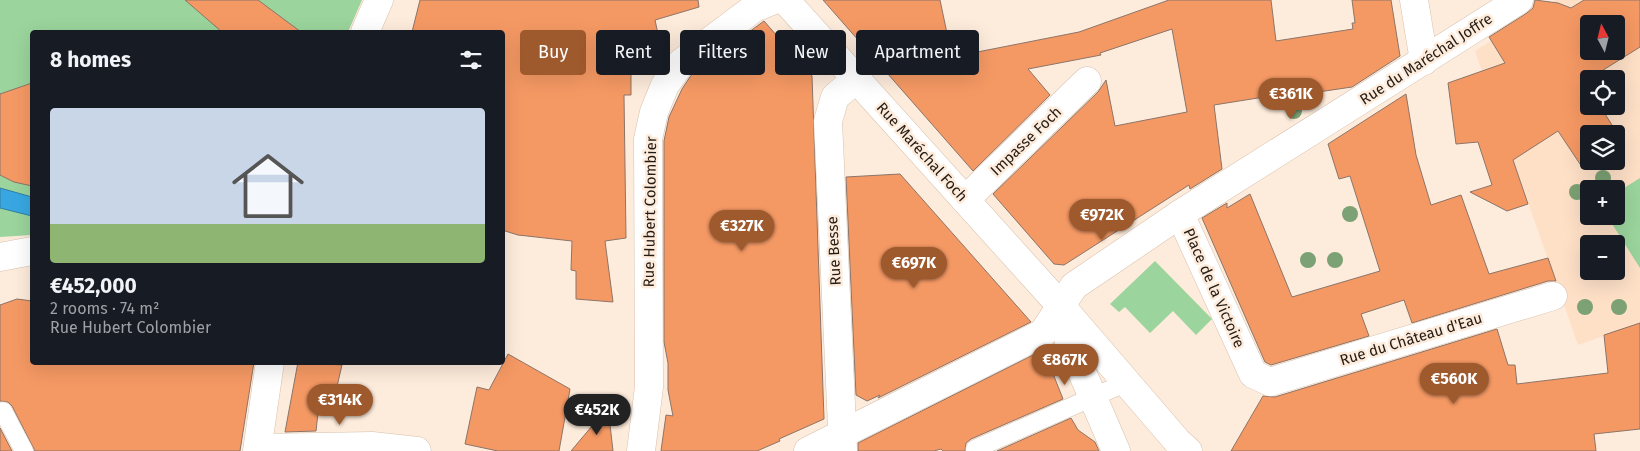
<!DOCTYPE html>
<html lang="en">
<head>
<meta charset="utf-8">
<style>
	:root { --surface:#171b24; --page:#242831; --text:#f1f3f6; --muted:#9ea1a6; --line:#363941; --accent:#9e592d }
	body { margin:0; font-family:"Fira Sans",sans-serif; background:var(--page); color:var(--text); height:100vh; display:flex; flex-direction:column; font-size:19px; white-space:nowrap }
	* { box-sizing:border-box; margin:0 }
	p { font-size:16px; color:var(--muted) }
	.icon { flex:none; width:28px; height:28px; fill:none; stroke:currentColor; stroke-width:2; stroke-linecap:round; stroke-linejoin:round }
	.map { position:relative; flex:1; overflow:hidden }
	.side { position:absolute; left:30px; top:30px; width:475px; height:335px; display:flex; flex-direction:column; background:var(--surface); border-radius:5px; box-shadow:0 5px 20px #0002 }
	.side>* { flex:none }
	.banner { position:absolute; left:520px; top:30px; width:475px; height:45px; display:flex; gap:10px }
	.needle { width:32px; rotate:353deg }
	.fabs { position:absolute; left:1580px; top:15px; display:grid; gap:10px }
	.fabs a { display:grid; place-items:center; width:45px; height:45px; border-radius:5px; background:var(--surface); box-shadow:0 5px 20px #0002; font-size:25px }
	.price { position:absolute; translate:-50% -42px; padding:0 11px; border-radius:18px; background:var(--accent); color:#fff; font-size:16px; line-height:32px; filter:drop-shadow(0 1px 2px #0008) }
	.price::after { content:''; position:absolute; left:50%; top:30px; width:15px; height:11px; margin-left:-8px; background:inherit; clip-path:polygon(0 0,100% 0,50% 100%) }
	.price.current { background:#222; color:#fff }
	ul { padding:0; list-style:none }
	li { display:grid; align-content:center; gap:10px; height:265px; padding:0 20px }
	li+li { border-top:1px solid var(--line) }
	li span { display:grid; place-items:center; height:155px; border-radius:5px; color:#555 }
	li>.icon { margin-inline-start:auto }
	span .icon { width:90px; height:90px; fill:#fffc; stroke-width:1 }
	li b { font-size:21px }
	h2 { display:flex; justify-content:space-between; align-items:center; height:60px; padding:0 20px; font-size:21px }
	.pill { padding:0 18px; border-radius:5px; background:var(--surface); box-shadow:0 5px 20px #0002; font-size:18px; line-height:45px }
	.pill.current { background:var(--accent); color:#fff }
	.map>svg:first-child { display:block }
	.built { fill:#fee0c7; fill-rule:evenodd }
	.green { fill:#9bd49c }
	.water { fill:#38a7e1; stroke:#327da4 }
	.building { fill:#f59964; stroke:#8d7467; fill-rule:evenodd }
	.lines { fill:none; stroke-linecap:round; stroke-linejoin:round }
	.service-casing { stroke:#d8c1ae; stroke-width:19 }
	.minor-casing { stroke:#d8c1ae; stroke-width:29 }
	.tertiary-casing { stroke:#d8c1ae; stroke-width:29 }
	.service { stroke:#fff; stroke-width:18 }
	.minor { stroke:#fff; stroke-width:28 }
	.tertiary { stroke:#fff; stroke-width:28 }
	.tree { fill:#7ca174 }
	.labels { text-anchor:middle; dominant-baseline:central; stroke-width:5; stroke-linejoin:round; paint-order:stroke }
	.street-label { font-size:15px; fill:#231b14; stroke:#fdebdb }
</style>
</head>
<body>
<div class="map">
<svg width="1640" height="451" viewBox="0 0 1640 451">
	<rect width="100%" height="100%" fill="#fdebdb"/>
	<path class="built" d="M1555 0H1640V323L1578 345 1475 51ZM1589 24H1616V51H1589ZM1589 79H1616V106H1589ZM1589 134H1616V161H1589ZM1589 189H1616V216H1589ZM1589 244H1616V271H1589Z"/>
	<g class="green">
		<polygon points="0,0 362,0 348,32 32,32 32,235 0,237"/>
		<polygon points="1640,178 1640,268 1607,216 1616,216 1616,193"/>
		<polygon points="1155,261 1212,319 1196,335 1173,311 1150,333 1125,307 1119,312 1110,304"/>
	</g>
	<polygon class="water" points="0,188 32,197 32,216 0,208"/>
	<g class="building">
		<polygon points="185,0 258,0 301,32 222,32"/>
		<polygon points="420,0 698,0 699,7 655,20 658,34 631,42 631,95 624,95 626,238 605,241 613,302 576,299 576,271 571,270 572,241 518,235 502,230 502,32 412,32"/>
		<polygon points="823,0 940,0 952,57 1079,32 1169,0 1271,0 1276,41 1353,29 1352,23 1355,23 1352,0 1391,0 1400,56 1352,87 1284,97 1283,94 1214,105 1222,169 1190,189 1189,185 1064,265 1054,264 993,194 1098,92 1106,80 1115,126 1187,112 1172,29 1100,53 1101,55 1028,69 1050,95 973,171"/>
		<path d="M1535 0 1558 3 1571 8 1584 0H1640V47L1584 82 1589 89V106H1600L1622 141 1616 145V134H1589V161H1591L1582 167 1558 131 1513 160 1528 204 1507 211 1470 192 1492 185 1478 142 1456 144 1448 83 1505 63 1489 37 1527 13 1533 8ZM1589 24H1616V51H1589Z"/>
		<polygon points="764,21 812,76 824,419 779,439 780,441 757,451 661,451 666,415 673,416 668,390 668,363 664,342 664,141 669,117 682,89 692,74"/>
		<polygon points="32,83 32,186 14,182 0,175 0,94"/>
		<polygon points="1406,94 1416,155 1431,205 1461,195 1489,274 1548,258 1556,281 1548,281 1412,323 1404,300 1361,314 1369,336 1271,365 1265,362 1202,218 1227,203 1227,208 1250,194 1292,297 1380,271 1350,176 1339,179 1328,144"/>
		<polygon points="900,174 1031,322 878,398 880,395 867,401 856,395 846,177"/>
		<polygon points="17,299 32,301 32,362 254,362 240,451 35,451 12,406 8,402 0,401 0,305"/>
		<polygon points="1640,323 1640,429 1594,434 1596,451 1231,451 1263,396 1275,397 1497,329 1508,365 1515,365 1517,384 1608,373 1604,335"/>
		<polygon points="1041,351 1046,356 1063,399 971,439 966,443 965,451 943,451 941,449 934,451 858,451 858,443"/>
		<polygon points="508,354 570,389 559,451 498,451 465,444 477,387 489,390"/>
		<polygon points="298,362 342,365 332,408 319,404 316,431 285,432"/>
		<polygon points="608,407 613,451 571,451"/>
		<polygon points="1071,418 1078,430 1095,442 1099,451 997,451"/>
		<polygon points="0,428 12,451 0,451"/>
	</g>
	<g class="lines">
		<defs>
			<g id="service">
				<polyline points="3,411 24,451"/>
				<polyline points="975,449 1125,383"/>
			</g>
			<g id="minor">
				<polyline points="1414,0 1424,61"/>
				<polyline points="965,200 1087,81"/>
				<polyline points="1180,214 1253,374 1270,382 1553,296"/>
				<polyline points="1060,305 1069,342 1116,451"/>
				<polyline points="258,448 372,446 417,451"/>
				<polyline points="843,449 828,121 835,97 856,79"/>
				<polyline points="257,451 270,362"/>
				<polyline points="641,451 649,387 648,139 654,112 665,85 681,63 754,8 774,0"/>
				<polyline points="808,451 1043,333 1074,286 1180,214 1519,0"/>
			</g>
			<g id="tertiary">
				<polyline points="785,0 1060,305 1177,441 1188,451"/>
				<polyline points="365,32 379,0"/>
				<polyline points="0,257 32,251"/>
			</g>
		</defs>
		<use href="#service" class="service-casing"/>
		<use href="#minor" class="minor-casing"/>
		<use href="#tertiary" class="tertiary-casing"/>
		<use href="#service" class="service"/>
		<use href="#minor" class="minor"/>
		<use href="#tertiary" class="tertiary"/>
	</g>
	<g class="tree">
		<circle cx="1294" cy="111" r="8"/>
		<circle cx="1603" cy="178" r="8"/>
		<circle cx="1577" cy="192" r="8"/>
		<circle cx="1350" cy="214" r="8"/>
		<circle cx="1308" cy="260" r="8"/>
		<circle cx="1335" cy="260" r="8"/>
		<circle cx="1585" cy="307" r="8"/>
		<circle cx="1619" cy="307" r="8"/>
	</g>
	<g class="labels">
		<g class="street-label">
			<text transform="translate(1426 59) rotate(-33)">Rue du Maréchal Joffre</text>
			<text transform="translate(1026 141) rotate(-44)">Impasse Foch</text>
			<text transform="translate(922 152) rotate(48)">Rue Maréchal Foch</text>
			<text transform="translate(650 212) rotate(-89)">Rue Hubert Colombier</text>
			<text transform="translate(834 251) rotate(-93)">Rue Besse</text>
			<text transform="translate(1214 288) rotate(66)">Place de la Victoire</text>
			<text transform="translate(1411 339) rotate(-17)">Rue du Château d'Eau</text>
		</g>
	</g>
</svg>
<div class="fabs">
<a><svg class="needle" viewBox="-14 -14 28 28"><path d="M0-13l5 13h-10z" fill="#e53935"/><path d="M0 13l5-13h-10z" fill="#9ea1a6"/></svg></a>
<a><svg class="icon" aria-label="locate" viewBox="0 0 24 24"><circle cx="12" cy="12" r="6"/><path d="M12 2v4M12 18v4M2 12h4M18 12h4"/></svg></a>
<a><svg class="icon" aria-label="layers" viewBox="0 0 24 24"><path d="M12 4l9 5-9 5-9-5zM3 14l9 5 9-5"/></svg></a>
<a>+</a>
<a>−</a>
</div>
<b class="price" style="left:1291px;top:120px">€361K</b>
<b class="price" style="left:1102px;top:241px">€972K</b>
<b class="price" style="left:742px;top:252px">€327K</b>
<b class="price" style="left:914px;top:289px">€697K</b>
<b class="price" style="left:1065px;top:386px">€867K</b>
<b class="price" style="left:1454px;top:405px">€560K</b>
<b class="price" style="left:340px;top:426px">€314K</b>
<b class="price current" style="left:597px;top:436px">€452K</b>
<div class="banner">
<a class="pill current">Buy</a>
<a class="pill">Rent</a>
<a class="pill">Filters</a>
<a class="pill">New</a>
<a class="pill">Apartment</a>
</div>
<section class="side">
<h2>8 homes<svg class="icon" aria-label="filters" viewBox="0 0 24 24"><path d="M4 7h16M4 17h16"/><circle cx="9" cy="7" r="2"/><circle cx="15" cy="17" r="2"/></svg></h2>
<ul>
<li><span style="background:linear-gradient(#c9d6e8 75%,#8fb573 0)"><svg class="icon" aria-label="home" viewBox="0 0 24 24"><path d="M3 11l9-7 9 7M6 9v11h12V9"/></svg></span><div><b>€452,000</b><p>2 rooms · 74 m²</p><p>Rue Hubert Colombier</p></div></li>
</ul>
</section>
</div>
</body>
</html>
